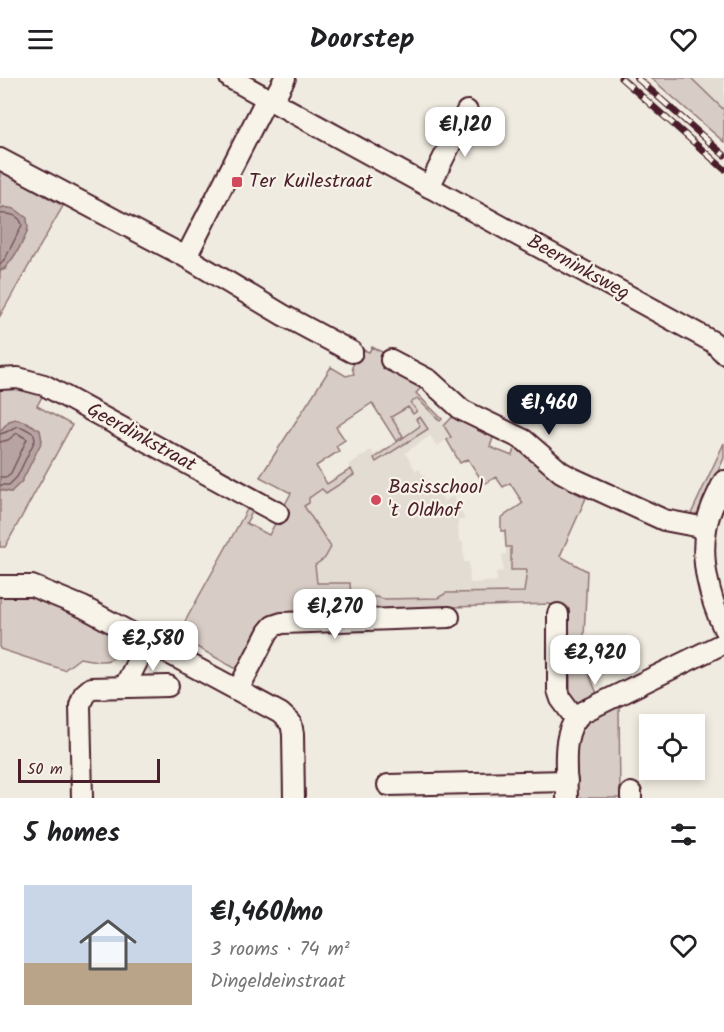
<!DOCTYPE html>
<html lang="en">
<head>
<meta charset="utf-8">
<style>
	:root { --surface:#fff; --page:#f2f2f2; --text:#202124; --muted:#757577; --accent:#111827 }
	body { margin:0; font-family:Kalam,sans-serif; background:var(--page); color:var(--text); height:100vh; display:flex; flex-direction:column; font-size:22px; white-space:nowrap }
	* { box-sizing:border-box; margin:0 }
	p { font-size:20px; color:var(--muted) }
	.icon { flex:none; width:33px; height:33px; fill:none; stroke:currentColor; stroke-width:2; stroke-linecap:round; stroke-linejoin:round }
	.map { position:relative; height:720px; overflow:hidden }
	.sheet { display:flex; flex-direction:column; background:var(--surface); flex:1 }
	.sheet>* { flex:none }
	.buttons { position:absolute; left:639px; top:636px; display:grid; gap:12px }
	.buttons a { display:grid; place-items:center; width:66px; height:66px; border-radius:0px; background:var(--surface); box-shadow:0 3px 9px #0003; font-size:30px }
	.scale { position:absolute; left:18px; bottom:15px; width:142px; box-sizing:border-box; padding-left:6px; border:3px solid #4a1f2b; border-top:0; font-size:16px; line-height:21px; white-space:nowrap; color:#4a1f2b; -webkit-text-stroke:4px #f7f3e8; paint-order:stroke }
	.price { position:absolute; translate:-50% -51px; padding:0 14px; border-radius:12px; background:#fff; color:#222; font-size:20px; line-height:39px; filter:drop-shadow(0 2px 3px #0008) }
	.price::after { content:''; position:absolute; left:50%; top:36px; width:18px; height:14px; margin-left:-9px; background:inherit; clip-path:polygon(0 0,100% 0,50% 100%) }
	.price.selected { background:var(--accent); color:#fff }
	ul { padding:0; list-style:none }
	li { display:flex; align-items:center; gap:18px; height:150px; padding:0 24px }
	li span { display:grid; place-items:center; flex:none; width:168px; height:120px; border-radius:0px; color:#555 }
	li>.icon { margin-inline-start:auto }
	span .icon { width:72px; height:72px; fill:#fffc; stroke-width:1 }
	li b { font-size:26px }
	h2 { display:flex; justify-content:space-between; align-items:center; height:72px; padding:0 24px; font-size:26px }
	header { display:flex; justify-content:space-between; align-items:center; height:78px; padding:0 24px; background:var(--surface); font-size:27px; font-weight:800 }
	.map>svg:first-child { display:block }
	.built { fill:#e3dcd2 }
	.green { fill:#d8cdc6; stroke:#917678; stroke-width:1.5 }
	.water { fill:#b7a4a2; stroke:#8b6f72; stroke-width:1.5 }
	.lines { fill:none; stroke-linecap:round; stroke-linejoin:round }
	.shore { stroke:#76545b; stroke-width:1.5 }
	.minor-casing { stroke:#4a1f2b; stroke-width:24 }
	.minor { stroke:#f7f3e8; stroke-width:20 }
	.rail-casing { stroke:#4a1f2b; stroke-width:7 }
	.rail { stroke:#f7f3e8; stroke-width:4.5; stroke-dasharray:14; stroke-linecap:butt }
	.poi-dot { fill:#d1495b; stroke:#f7f3e8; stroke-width:2 }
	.labels { text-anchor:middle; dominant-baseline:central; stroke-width:4.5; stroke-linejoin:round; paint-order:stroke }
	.poi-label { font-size:20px; fill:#4a1f2b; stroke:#f7f3e8; text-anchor:start }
	.street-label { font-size:20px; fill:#4a1f2b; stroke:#f7f3e8 }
</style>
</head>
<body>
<header><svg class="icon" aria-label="menu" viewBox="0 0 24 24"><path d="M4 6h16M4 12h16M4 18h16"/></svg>Doorstep<svg class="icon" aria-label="heart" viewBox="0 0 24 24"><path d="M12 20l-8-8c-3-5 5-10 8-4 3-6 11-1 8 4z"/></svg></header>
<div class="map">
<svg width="724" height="720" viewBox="0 0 724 720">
	<rect width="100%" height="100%" fill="#f0ebe0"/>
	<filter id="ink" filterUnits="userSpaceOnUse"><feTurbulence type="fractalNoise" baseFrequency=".0167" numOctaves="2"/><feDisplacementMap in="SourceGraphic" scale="12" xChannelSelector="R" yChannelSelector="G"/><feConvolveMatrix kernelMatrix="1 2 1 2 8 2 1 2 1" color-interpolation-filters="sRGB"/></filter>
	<g filter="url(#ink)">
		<g class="built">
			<polygon points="660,0 724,0 724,57"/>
			<polygon points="417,320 440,343 442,341 447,345 444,348 451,359 437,368 430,358 405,375 416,393 419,391 430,407 434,406 444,423 453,418 463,436 464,442 458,442 459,463 463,464 464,484 469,484 470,505 497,503 496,494 503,493 502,477 506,476 506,469 511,469 528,492 524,514 446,515 438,520 384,521 376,519 351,519 350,505 316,505 315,487 318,451 304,428 309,424 309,420 323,411 325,415 354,396 348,387 371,372 374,377 403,358 391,339 408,328 416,334 411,325"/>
		</g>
		<g class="green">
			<polygon points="651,0 691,0 724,32 724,64"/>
			<polygon points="0,92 63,128 0,238 0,193 6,191 3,129 0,131"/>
			<polygon points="372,269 384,275 380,284 421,301 425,306 416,315 442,341 440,343 417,320 411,325 417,333 413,336 408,329 391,339 403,358 396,363 372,325 336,349 345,362 336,368 339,373 316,388 327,406 351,391 354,397 326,415 322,411 309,420 309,425 304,428 331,469 325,480 315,487 317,505 350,505 351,519 376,519 384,521 438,520 446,515 524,514 527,492 511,492 511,469 506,469 505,453 501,453 501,440 523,425 510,405 503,409 496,399 484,406 468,381 460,385 447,362 451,359 444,348 455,336 494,357 490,369 512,378 517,367 569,406 572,413 586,420 560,478 587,493 583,581 598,618 577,627 565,616 570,610 569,531 552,531 550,526 292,534 240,593 177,558 249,428 254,431 246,445 269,457 291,415 260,399 331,289 346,298 354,296 352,289 361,271 369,274"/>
			<polygon points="0,309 31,309 44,315 37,328 72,347 5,469 0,469 0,412 11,414 0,355"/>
			<polygon points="420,339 428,351 376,384 374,380 420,348 416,341"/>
			<polygon points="724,365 724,380 701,431 696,436 690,438"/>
			<path d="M0 515 54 523 126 554C118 586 110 586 80 580L64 592 0 571Z"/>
			<path d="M619 627 620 720H574C574 703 572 662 583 650 593 639 606 633 619 627Z"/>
		</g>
		<g class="water">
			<path d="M3 129 15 131 27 140C27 142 28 148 28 150 26 160 10 189 0 193V131Z"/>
			<polygon points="16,341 26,344 40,352 42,363 22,403 11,414 0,412 0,353 9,343"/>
		</g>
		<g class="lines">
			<g class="shore">
				<path d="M0 136C9 135 20 137 22 147L6 179 0 187"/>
				<path d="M0 356C18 353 10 340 34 356L35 362 17 399 9 407H0"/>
				<polyline points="0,364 8,362 17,355 27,361 11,395 6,399 0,399"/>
			</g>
			<defs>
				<g id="minor">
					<polyline points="230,0 713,264 724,275"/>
					<polyline points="272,24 285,0"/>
					<polyline points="0,81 186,179 283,237 352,274"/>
					<polyline points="429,109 467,33"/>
					<polyline points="186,179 267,20"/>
					<polyline points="391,282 429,302 462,332 524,362 561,394 572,400 664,442 706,450"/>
					<polyline points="0,301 18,300 44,307 278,435"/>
					<path d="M724 403C717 418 708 434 706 451 700 484 710 521 724 551"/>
					<polyline points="0,508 32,508 83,529 280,635 291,645 293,656 294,720"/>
					<polyline points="558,536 558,612 561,621 575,640"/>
					<polyline points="125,608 147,564"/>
					<polyline points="238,612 268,554 273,548 282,545 449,539"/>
					<polyline points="388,707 567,703"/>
					<polyline points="82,720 80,627 84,616 91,610 168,608"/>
					<path d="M567 720C567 693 559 652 583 634L724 565"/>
					<polyline points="631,720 631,715"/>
				</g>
			</defs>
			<use href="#minor" class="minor-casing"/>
			<use href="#minor" class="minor"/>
			<defs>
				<g id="rail">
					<polyline points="621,0 724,91"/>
					<polyline points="637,0 724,77"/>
				</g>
			</defs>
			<use href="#rail" class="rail-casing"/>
			<use href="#rail" class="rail"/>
		</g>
	</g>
	<g class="poi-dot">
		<rect x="231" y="98" width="12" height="12" rx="3"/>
		<circle cx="376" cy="422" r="6"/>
	</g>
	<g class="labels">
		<g class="poi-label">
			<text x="249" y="104">Ter Kuilestraat</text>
			<text x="388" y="410">Basisschool<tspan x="388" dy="23">'t Oldhof</tspan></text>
		</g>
		<g class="street-label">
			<text transform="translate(578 190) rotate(29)">Beerninksweg</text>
			<text transform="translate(141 360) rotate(29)">Geerdinkstraat</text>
		</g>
	</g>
</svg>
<div class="buttons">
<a><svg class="icon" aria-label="locate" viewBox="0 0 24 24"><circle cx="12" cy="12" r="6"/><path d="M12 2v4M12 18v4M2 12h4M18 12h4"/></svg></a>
</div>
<div class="scale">50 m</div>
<b class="price" style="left:465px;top:80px">€1,120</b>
<b class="price selected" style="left:549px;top:358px">€1,460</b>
<b class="price" style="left:335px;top:562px">€1,270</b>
<b class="price" style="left:153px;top:594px">€2,580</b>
<b class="price" style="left:595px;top:608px">€2,920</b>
</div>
<section class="sheet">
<h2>5 homes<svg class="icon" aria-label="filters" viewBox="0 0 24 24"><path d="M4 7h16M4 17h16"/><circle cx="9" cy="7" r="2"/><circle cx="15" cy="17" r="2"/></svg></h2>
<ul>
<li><span style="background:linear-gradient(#c9d6e8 65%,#b9a48a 0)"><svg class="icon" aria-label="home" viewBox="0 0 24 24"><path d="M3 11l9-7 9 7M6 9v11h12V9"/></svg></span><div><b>€1,460/mo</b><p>3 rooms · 74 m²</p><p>Dingeldeinstraat</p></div><svg class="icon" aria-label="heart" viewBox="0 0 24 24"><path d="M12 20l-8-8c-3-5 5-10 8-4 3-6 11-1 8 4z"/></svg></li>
</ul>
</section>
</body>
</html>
